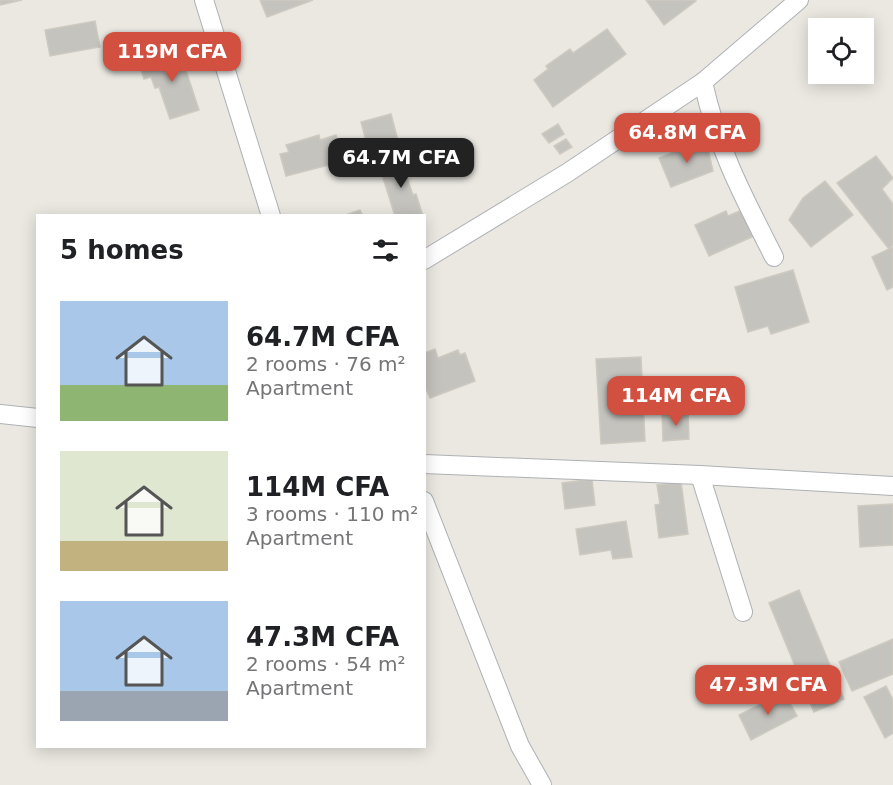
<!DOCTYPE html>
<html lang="en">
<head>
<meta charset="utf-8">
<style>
	:root { --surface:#fff; --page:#f6f6f6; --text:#202124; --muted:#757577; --accent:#d15040 }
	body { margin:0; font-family:"DejaVu Sans",sans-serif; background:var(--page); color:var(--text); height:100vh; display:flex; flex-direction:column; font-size:22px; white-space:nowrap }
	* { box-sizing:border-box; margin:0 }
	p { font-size:20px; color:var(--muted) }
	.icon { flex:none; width:33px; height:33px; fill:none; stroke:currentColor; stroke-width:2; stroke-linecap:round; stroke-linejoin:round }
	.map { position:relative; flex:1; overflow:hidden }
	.sheet { position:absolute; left:36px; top:214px; width:390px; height:534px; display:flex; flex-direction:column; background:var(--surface); border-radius:0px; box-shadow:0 3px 15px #0003 }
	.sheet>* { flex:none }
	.buttons { position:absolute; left:808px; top:18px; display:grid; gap:12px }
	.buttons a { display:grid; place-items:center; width:66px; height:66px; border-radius:0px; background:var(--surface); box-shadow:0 3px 15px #0003; font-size:30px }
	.price { position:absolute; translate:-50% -51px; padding:0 14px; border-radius:12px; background:var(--accent); color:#fff; font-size:20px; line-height:39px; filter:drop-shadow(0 2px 3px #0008) }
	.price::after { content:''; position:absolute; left:50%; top:36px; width:18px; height:14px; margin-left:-9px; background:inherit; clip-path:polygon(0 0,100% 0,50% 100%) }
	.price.on { background:#222; color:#fff }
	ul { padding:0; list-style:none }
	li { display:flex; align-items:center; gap:18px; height:150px; padding:0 24px }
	li span { display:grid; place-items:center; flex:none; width:168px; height:120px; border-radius:0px; color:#555 }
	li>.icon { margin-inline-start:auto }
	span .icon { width:72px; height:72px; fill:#fffc; stroke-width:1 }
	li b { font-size:26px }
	h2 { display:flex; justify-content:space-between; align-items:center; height:72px; padding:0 24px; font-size:26px }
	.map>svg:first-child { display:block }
	.building { fill:#c5c3be; stroke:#cecac0; stroke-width:1.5 }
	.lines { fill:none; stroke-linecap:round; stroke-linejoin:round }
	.minor-casing { stroke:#aeb1b5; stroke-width:20 }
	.minor { stroke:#fff; stroke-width:18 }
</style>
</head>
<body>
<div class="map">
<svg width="893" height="785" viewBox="0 0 893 785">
	<rect width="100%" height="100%" fill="#eae8e1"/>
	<g class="building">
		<polygon points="0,0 22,0 0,5"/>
		<polygon points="260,0 313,0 267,17"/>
		<polygon points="646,0 695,0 696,1 664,25"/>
		<polygon points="95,21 100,47 50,56 45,30"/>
		<polygon points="607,29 626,54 553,107 534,80 548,69 546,66 570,49 573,53"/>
		<polygon points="172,50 173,54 180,52 199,110 170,119 159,87 155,88 151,77 144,79 140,66 159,59 157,55"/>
		<polygon points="391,114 401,152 371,160 361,122"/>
		<polygon points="558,124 564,134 549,143 542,134"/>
		<polygon points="319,135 320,140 336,135 344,161 286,176 280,154 289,152 286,145"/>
		<polygon points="566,139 572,147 560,154 554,146"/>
		<polygon points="699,142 701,147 707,145 713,171 671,187 659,158"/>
		<polygon points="876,156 893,178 882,189 893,204 893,245 889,249 837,183"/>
		<polygon points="409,159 413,173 406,175 413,195 416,194 423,216 395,216 380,168"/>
		<polygon points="825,181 853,215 811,247 789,220 803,198"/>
		<polygon points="360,210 363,216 343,216"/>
		<polygon points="742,210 754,236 709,256 695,225 726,211 728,216"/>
		<polygon points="893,247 893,287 887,290 872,257"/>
		<polygon points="793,270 809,322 771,334 768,326 748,332 735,287"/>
		<polygon points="435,349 438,358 458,350 460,355 465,353 475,381 430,398 424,384 424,353"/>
		<polygon points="641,357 645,441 601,444 596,359"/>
		<polygon points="688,412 689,439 663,441 662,414"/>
		<polygon points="592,479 595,505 565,509 562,483"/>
		<polygon points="681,482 688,534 659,538 655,505 660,504 657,485"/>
		<polygon points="893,504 893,545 860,547 858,506"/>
		<polygon points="626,521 632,557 613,559 611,550 580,555 576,529"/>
		<polygon points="799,590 844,699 814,712 769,603"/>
		<polygon points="893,639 893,674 852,691 839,662"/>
		<polygon points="886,686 893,700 893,733 885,738 864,697"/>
		<polygon points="784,692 797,716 751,740 739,715"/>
	</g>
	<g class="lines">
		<defs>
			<g id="minor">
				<polyline points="204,0 271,216"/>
				<path d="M703 82C718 150 743 196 774 257"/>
				<polyline points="424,260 567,173 703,82 799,0"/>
				<polyline points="0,414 38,418"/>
				<polyline points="424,464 700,475 893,486"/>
				<polyline points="700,475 743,612"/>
				<polyline points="424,501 520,746 542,785"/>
			</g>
		</defs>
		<use href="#minor" class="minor-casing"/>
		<use href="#minor" class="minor"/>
	</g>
</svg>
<div class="buttons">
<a><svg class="icon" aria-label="locate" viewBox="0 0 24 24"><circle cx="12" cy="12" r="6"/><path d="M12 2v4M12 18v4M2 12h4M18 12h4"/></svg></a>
</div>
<b class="price" style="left:172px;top:83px">119M CFA</b>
<b class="price" style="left:687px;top:164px">64.8M CFA</b>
<b class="price on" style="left:401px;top:189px">64.7M CFA</b>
<b class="price" style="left:676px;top:427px">114M CFA</b>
<b class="price" style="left:768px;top:716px">47.3M CFA</b>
<section class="sheet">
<h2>5 homes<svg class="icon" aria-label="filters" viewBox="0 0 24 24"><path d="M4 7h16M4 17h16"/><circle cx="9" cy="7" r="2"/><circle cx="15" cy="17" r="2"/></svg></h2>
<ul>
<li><span style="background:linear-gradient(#a9c7e8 70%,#8fb573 0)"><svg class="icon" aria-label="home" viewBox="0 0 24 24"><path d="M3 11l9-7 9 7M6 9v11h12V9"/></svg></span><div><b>64.7M CFA</b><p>2 rooms · 76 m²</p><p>Apartment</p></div></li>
<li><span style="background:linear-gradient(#dfe7d0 75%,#c2b280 0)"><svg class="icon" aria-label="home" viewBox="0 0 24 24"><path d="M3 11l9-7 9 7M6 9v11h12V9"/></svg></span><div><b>114M CFA</b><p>3 rooms · 110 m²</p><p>Apartment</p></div></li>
<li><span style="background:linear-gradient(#a9c7e8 75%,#9aa5b1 0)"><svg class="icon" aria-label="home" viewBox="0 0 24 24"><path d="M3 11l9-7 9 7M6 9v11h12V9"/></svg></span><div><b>47.3M CFA</b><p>2 rooms · 54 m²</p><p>Apartment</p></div></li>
</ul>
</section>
</div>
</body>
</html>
